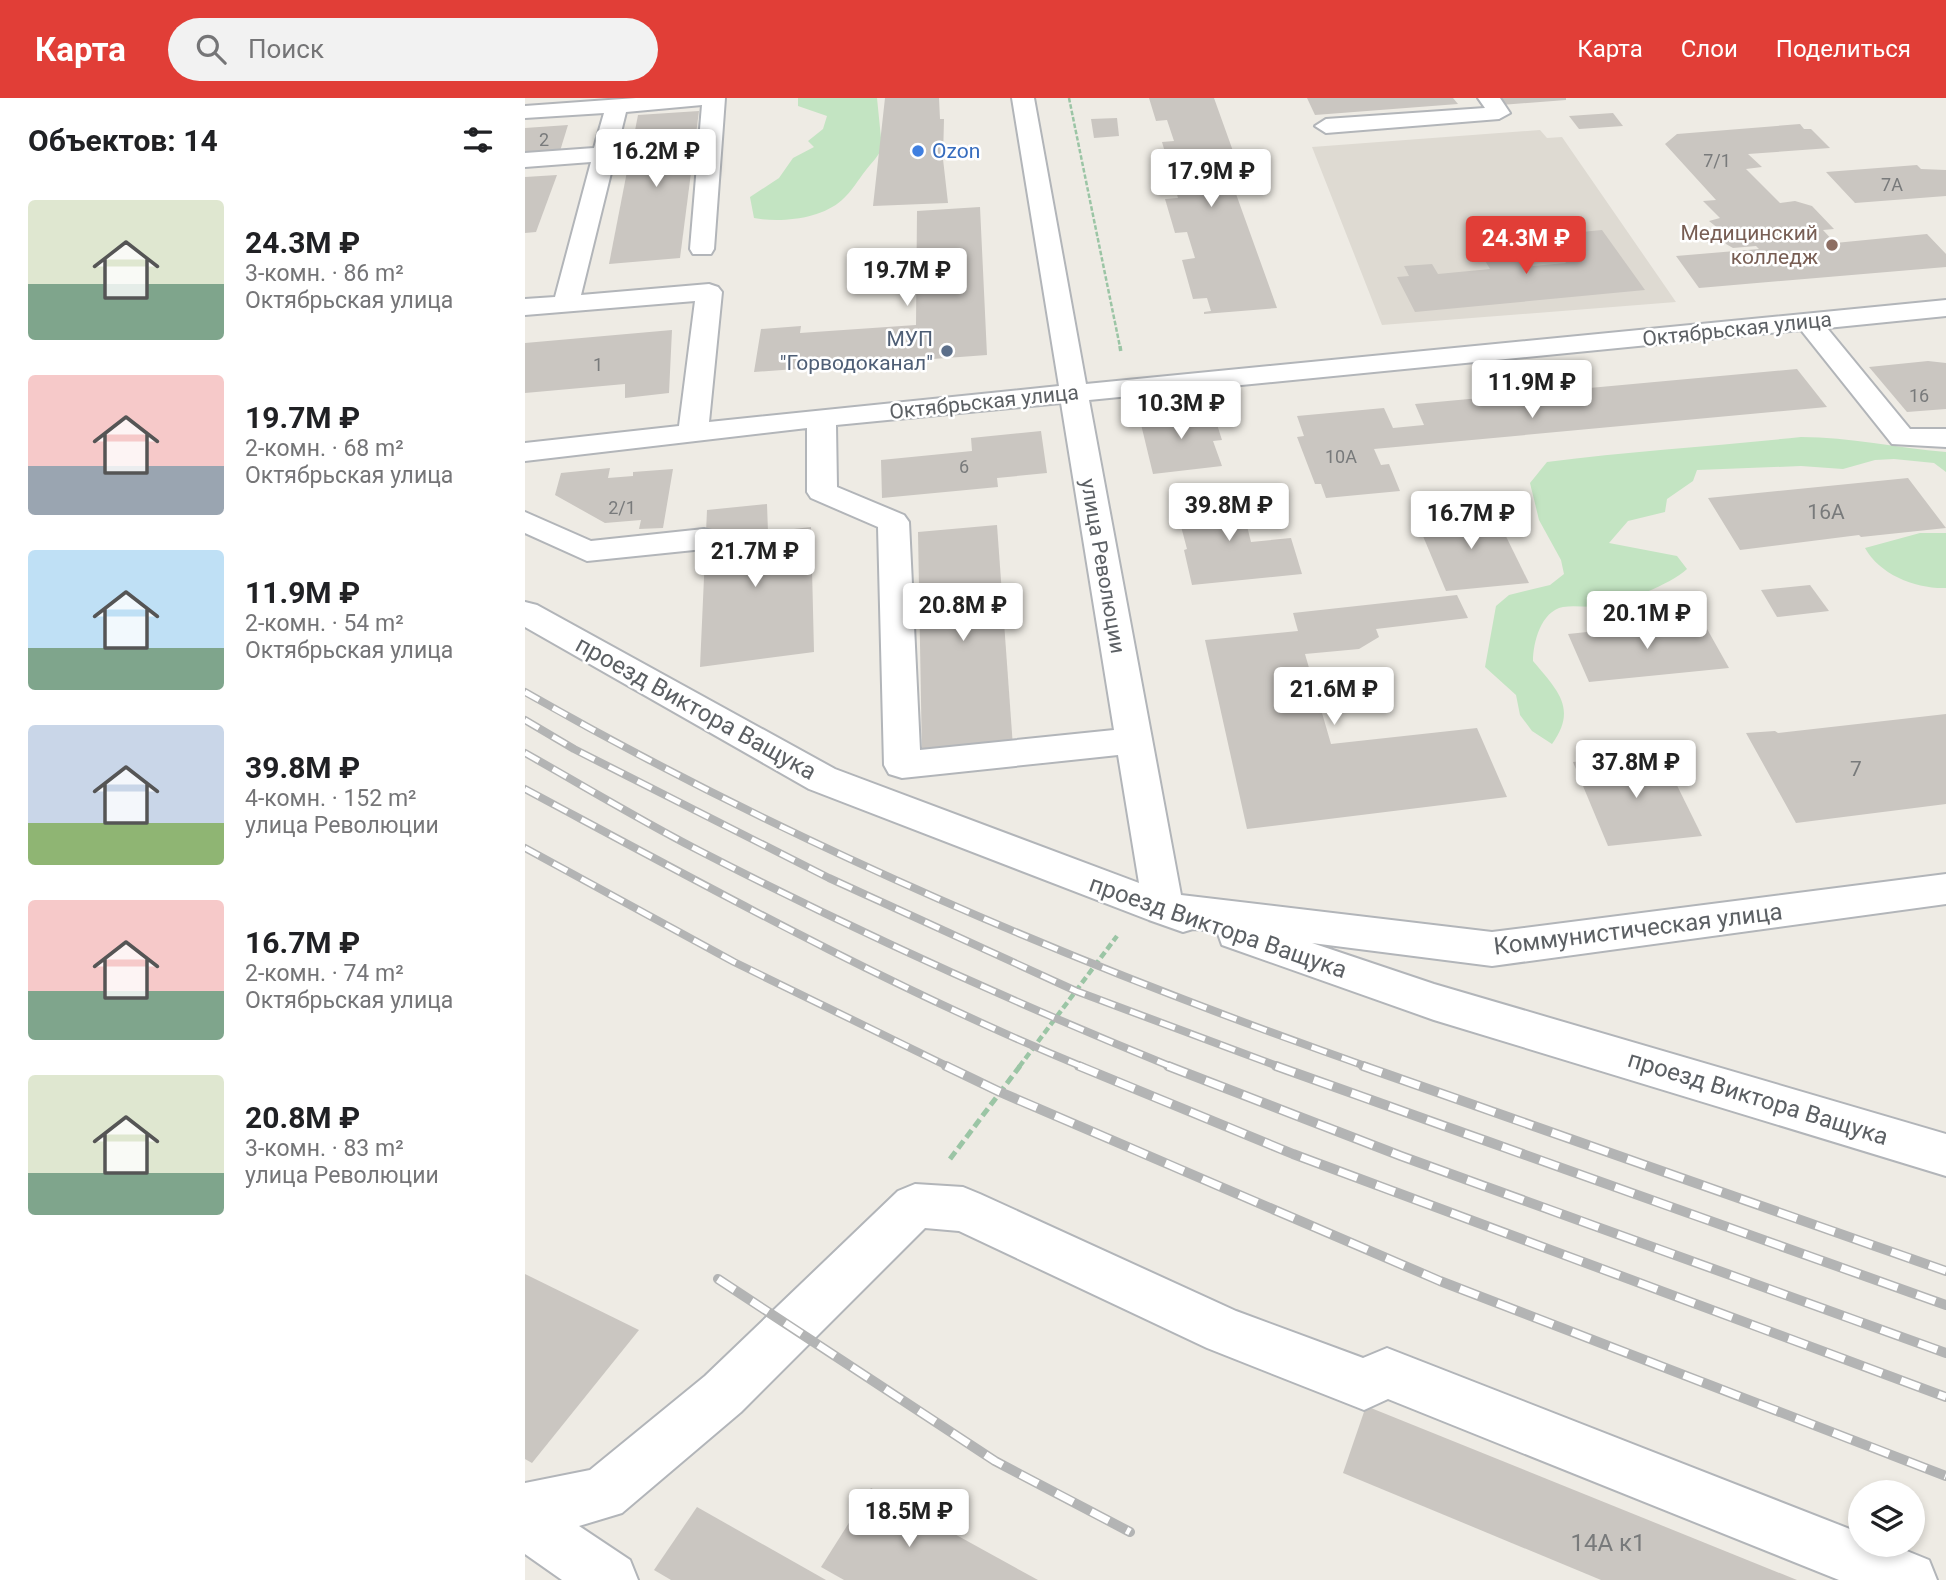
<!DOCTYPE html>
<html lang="ru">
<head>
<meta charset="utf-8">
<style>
	:root { --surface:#fff; --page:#f2f2f2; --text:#202124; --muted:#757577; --accent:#e13e37 }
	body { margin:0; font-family:Roboto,sans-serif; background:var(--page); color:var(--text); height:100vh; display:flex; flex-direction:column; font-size:26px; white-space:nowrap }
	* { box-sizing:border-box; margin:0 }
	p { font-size:23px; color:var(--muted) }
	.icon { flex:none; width:38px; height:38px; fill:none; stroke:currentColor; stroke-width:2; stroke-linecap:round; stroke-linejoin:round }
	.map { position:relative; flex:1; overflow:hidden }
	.drawer { display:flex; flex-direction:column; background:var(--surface); width:525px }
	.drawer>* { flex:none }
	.controls { position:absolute; left:1323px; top:1382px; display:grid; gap:14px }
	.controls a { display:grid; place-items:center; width:77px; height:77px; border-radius:50%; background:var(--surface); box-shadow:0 4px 10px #0003; font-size:35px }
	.price { position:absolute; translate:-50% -60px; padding:0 16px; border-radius:7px; background:#fff; color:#222; font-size:23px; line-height:46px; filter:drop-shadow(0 2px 4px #0008) }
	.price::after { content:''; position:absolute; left:50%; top:42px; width:21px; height:16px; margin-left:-10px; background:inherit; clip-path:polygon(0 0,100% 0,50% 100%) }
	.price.selected { background:var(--accent); color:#fff }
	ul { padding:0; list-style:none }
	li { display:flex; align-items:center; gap:21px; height:175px; padding:0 28px }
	li span { display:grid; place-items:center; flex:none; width:196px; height:140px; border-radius:7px; color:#555 }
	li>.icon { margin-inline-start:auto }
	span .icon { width:84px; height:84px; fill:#fffc; stroke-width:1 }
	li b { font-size:30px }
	h2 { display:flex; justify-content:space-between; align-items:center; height:84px; padding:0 28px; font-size:30px }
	header { display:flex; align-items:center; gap:42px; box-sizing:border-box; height:98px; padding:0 35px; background:var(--accent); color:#fff }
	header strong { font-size:33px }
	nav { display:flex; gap:38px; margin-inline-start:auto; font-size:24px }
	.search { width:490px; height:63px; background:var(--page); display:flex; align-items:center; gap:18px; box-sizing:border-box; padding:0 24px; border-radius:38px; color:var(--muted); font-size:26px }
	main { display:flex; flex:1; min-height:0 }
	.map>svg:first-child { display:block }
	.education { fill:#dedad2 }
	.green { fill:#c3e4c2 }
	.building { fill:#cac6c1 }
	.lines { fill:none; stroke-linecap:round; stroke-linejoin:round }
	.minor-casing { stroke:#b2b5b9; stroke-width:4 }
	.path-far3 { stroke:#9bc5a5; stroke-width:2.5; stroke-dasharray:4.5 2; stroke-linecap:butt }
	.path-far2 { stroke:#9bc5a5; stroke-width:3.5; stroke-dasharray:5 2.5; stroke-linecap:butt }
	.path-far1 { stroke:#9bc5a5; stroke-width:4.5; stroke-dasharray:7 3.5; stroke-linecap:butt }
	.path { stroke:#9bc5a5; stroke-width:5; stroke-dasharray:9 4.5; stroke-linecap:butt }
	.minor { fill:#fff; fill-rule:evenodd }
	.rail-far1-casing { stroke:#b3b4b4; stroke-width:8 }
	.rail-casing { stroke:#b3b4b4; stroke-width:10 }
	.rail-far1 { stroke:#fff; stroke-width:5; stroke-dasharray:16; stroke-linecap:butt }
	.rail { stroke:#fff; stroke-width:7; stroke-dasharray:20; stroke-linecap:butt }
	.shop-dot { fill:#3f7fe0; stroke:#fff; stroke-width:2.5 }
	.education-dot { fill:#8d6e63; stroke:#fff; stroke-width:2.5 }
	.service-dot { fill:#5c6f8a; stroke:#fff; stroke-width:2.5 }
	.labels { text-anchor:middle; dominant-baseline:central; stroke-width:5; stroke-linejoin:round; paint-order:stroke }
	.far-number-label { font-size:18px; fill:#787a7b }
	.far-shop-label { font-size:21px; fill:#366cbe; stroke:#fff; text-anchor:start }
	.far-education-label { font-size:21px; fill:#785e54; stroke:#fff; text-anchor:end }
	.far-street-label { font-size:21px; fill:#5c6064; stroke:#fff }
	.far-service-label { font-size:21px; fill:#4e5e75; stroke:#fff; text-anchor:end }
	.number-label { font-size:21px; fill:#787a7b }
	.street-label { font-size:24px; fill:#5c6064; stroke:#fff }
	.near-number-label { font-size:24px; fill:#787a7b }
</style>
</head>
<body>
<header>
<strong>Карта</strong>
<div class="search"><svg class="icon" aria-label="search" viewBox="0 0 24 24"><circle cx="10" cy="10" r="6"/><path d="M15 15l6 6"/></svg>Поиск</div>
<nav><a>Карта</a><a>Слои</a><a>Поделиться</a></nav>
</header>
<main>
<section class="drawer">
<h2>Объектов: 14<svg class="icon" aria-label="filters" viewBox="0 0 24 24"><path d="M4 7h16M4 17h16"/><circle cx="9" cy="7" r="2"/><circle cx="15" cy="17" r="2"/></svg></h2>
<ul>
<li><span style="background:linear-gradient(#dfe7d0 60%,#7fa58c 0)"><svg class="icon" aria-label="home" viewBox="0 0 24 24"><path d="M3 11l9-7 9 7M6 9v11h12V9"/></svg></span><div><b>24.3M ₽</b><p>3-комн. · 86 m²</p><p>Октябрьская улица</p></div></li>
<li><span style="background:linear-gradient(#f6c9c9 65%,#9aa5b1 0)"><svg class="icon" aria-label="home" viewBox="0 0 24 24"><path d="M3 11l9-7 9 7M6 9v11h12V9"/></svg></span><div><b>19.7M ₽</b><p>2-комн. · 68 m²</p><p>Октябрьская улица</p></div></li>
<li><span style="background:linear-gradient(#bfe0f5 70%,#7fa58c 0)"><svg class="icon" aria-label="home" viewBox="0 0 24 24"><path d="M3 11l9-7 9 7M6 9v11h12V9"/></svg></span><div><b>11.9M ₽</b><p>2-комн. · 54 m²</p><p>Октябрьская улица</p></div></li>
<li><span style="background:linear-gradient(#c9d6e8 70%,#8fb573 0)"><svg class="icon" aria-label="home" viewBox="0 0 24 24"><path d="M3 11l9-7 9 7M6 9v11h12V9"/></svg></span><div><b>39.8M ₽</b><p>4-комн. · 152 m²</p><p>улица Революции</p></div></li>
<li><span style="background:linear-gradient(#f6c9c9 65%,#7fa58c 0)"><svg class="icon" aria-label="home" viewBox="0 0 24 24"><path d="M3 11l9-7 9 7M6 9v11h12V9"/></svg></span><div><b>16.7M ₽</b><p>2-комн. · 74 m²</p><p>Октябрьская улица</p></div></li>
<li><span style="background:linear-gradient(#dfe7d0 70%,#7fa58c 0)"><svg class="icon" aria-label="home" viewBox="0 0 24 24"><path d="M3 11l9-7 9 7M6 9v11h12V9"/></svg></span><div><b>20.8M ₽</b><p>3-комн. · 83 m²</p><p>улица Революции</p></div></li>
</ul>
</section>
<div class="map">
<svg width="1421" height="1482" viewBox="0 0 1421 1482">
	<rect width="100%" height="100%" fill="#eeebe4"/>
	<polygon class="education" points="1015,32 1022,40 1037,39 1151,204 857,227 787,49"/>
	<g class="green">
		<path d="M273 0H352L357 50C353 59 347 64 341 72 333 82 327 93 317 102 296 121 256 125 229 120L225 99 254 80 268 60 289 49 283 43 298 31 302 18 273 8Z"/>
		<path d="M1276 339C1325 339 1372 350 1421 354V374L1409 365 1369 361 1350 362 1318 371 1276 368 1172 372 1168 383 1142 401 1140 414 1103 423 1084 445 1152 458 1162 471C1145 487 1099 504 1076 508 1064 510 1050 507 1038 509 1016 513 1008 545 1008 563 1032 592 1053 610 1027 646L1007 633 995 617 991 597 960 569 971 508 984 497 1025 487 1039 476 1036 462 1014 422 1005 385 1022 364C1106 353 1191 348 1276 339Z"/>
		<path d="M1395 435H1421V490C1391 491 1355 477 1340 450Z"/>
	</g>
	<g class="building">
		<polygon points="360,0 414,0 415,21 419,21 418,61 423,105 348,108"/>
		<polygon points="624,0 689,0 718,81 706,82 752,210 679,216 679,214 686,213 682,200 668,201 657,162 670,160 662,134 650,135 640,101 653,100 649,86 662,85 658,74 646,75 637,44 649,43 642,22 631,23"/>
		<polygon points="782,0 928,0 933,6 790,17"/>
		<polygon points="970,0 1041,0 1041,2 976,7"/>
		<polygon points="174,13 155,160 84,166 113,17"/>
		<polygon points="1088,15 1098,28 1054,31 1044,18"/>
		<polygon points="592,20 594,38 569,40 566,21"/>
		<polygon points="1275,26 1279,31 1286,31 1305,50 1223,56 1237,69 1221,71 1255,105 1270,103 1287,108 1309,131 1298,132 1310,145 1402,136 1421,156 1421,169 1174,190 1151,158 1234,151 1231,148 1208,150 1201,146 1198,141 1204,139 1184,123 1195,120 1178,103 1191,102 1140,46 1152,36"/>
		<polygon points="43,27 35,53 0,55 0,30"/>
		<polygon points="1392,67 1396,71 1421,72 1421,98 1330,105 1301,74"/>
		<polygon points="32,77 11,134 0,135 0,79"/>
		<polygon points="455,109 462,257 229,274 236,231 276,228 275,235 391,227 392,113"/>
		<polygon points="1077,132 1120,192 890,214 872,179 884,178 879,168 907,166 913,176 965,171 959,161 1001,157 1008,168 1041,165 1035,156 1018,158 1005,139"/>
		<polygon points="147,232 144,295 100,300 100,286 0,295 0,245"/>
		<polygon points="1403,263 1421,265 1421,311 1382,314 1344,269"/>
		<polygon points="1272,271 1302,309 849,351 856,367 864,366 875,393 801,400 796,386 790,386 772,339 779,338 772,318 859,310 868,330 899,327 890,306"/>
		<polygon points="687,311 697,342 688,343 697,368 628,376 614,318"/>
		<polygon points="516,333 522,375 472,380 473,389 357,400 356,362 447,353 446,340"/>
		<polygon points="85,370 83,380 108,378 108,374 148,371 138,430 114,431 116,422 80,425 30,397 36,375"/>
		<polygon points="1383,380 1421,430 1336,439 1334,437 1215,452 1183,400"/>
		<polygon points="717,395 723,415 719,416 726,444 766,440 777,476 667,487 659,452 662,451 649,402"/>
		<polygon points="242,406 243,434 286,429 289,554 175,569 182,412"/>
		<polygon points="968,412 1004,485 921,493 890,419"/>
		<polygon points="472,427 488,649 397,659 393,434"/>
		<polygon points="1285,487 1304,513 1252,519 1236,492"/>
		<polygon points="932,497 943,520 851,531 854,539 834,551 780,556 806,646 952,630 982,699 722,731 680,542 773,533 768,515"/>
		<polygon points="1177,522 1204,570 1064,584 1043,536"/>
		<polygon points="1421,616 1421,706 1271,725 1221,635 1250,633 1253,635"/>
		<polygon points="1136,655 1177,738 1083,748 1048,664"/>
		<polygon points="0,1176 114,1232 7,1365 0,1361"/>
		<polygon points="841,1308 1272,1482 1076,1482 818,1375"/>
		<polygon points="346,1390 513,1482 319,1482 296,1469"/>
		<polygon points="172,1409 301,1482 146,1482 129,1472"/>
	</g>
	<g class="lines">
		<defs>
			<g id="minor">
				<path d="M111 0H200L189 151 186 156H168L165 151 177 7 101 14 56 197 184 186 193 189 197 194 184 324 534 288 487 0H509L561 286 1421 202V218L1302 230 1385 331H1421V349L1367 346 1276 232 564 302 656 797 967 834 1421 776V806L967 868 787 845 909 886 1421 1036V1078L909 922 697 847 692 833 668 831 658 834 624 822 284 691 0 529V504L12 507 310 671 614 785 593 657 377 680 364 676 359 667 353 429 286 400 282 394V330L0 363V345L154 328 170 203 0 217V201L30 199 66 64 0 69V55L69 50 79 15 0 20V8ZM536 305 589 632 395 652 384 424 379 417 312 389 311 327Z"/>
				<polygon points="953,0 975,0 985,15 974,21 801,35 790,28 801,21 960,10"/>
				<polygon points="0,414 66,443 179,431 190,434 195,441 190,448 179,451 62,463 0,435"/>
				<polygon points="390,1086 438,1089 455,1096 711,1213 838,1260 862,1250 1335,1435 1335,1447 1367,1447 1404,1462 1412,1482 1314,1482 863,1301 839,1312 682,1250 434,1133 400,1130 216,1314 97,1415 54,1428 105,1462 113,1482 37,1482 0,1456 0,1385 65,1372 180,1278 373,1093"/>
			</g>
		</defs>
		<use href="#minor" class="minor-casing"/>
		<polyline class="path-far3" points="544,0 595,249"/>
		<polyline class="path-far2" points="595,248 596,255"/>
		<polyline class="path-far1" points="494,969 592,838"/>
		<polyline class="path" points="425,1061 495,968"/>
		<use href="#minor" class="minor"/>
		<defs>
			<g id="rail-far1">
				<path d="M0 594C268 747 552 867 843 969"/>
				<polyline points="0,622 49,651 304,780 551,893 755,969"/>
				<path d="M0 655C57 687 113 721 171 751 326 831 485 903 647 969"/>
				<path d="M0 691C183 789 366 890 558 969"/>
				<polyline points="0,750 209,864 424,969"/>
			</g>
			<g id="rail">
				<polyline points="421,968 475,994 915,1183 1421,1378"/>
				<polyline points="554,968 768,1056 1421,1299"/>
				<polyline points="643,968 876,1058 1421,1255"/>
				<polyline points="751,968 1421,1207"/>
				<polyline points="838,968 1421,1173"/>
				<polyline points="193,1181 470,1363 605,1434"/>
			</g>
		</defs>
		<use href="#rail-far1" class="rail-far1-casing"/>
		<use href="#rail" class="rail-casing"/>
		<use href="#rail-far1" class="rail-far1"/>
		<use href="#rail" class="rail"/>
	</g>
	<circle class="shop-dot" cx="393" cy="53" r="7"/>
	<circle class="education-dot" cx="1307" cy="147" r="7"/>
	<circle class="service-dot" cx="422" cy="253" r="7"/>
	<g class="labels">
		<g class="far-number-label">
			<text x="19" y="41">2</text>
			<text x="1192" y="62">7/1</text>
			<text x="1367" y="86">7А</text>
			<text x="73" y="266">1</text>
			<text x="1394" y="297">16</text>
			<text x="816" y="358">10А</text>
			<text x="439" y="368">6</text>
			<text x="97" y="409">2/1</text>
		</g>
		<g class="far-shop-label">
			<text x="407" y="53">Ozon</text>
		</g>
		<g class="far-education-label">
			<text x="1293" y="135">Медицинский<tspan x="1293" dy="24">колледж</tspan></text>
		</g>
		<g class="far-street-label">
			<text transform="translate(1212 231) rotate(-6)">Октябрьская улица</text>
			<text transform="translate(459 304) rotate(-6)">Октябрьская улица</text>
			<text transform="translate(578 468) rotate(80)">улица Революции</text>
		</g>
		<g class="far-service-label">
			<text x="408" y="241">МУП<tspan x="408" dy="24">"Горводоканал"</tspan></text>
		</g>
		<g class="number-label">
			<text x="1301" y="414">16А</text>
			<text x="1331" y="671">7</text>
		</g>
		<g class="street-label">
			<text transform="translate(171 610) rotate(29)">проезд Виктора Ващука</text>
			<text transform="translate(693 829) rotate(19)">проезд Виктора Ващука</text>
			<text transform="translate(1113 831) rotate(-7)">Коммунистическая улица</text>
			<text transform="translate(1233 1000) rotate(17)">проезд Виктора Ващука</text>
		</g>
		<g class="near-number-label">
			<text x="1083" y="1445">14А к1</text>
		</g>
	</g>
</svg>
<div class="controls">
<a><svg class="icon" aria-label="layers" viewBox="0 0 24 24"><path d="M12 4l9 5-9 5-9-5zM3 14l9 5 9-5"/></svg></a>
</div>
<b class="price" style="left:131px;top:91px">16.2M ₽</b>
<b class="price" style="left:686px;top:111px">17.9M ₽</b>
<b class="price selected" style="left:1001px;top:178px">24.3M ₽</b>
<b class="price" style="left:382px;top:210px">19.7M ₽</b>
<b class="price" style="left:1007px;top:322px">11.9M ₽</b>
<b class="price" style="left:656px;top:343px">10.3M ₽</b>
<b class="price" style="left:704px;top:445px">39.8M ₽</b>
<b class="price" style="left:946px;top:453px">16.7M ₽</b>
<b class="price" style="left:230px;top:491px">21.7M ₽</b>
<b class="price" style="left:438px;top:545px">20.8M ₽</b>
<b class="price" style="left:1122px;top:553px">20.1M ₽</b>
<b class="price" style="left:809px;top:629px">21.6M ₽</b>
<b class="price" style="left:1111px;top:702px">37.8M ₽</b>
<b class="price" style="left:384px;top:1451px">18.5M ₽</b>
</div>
</main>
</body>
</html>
